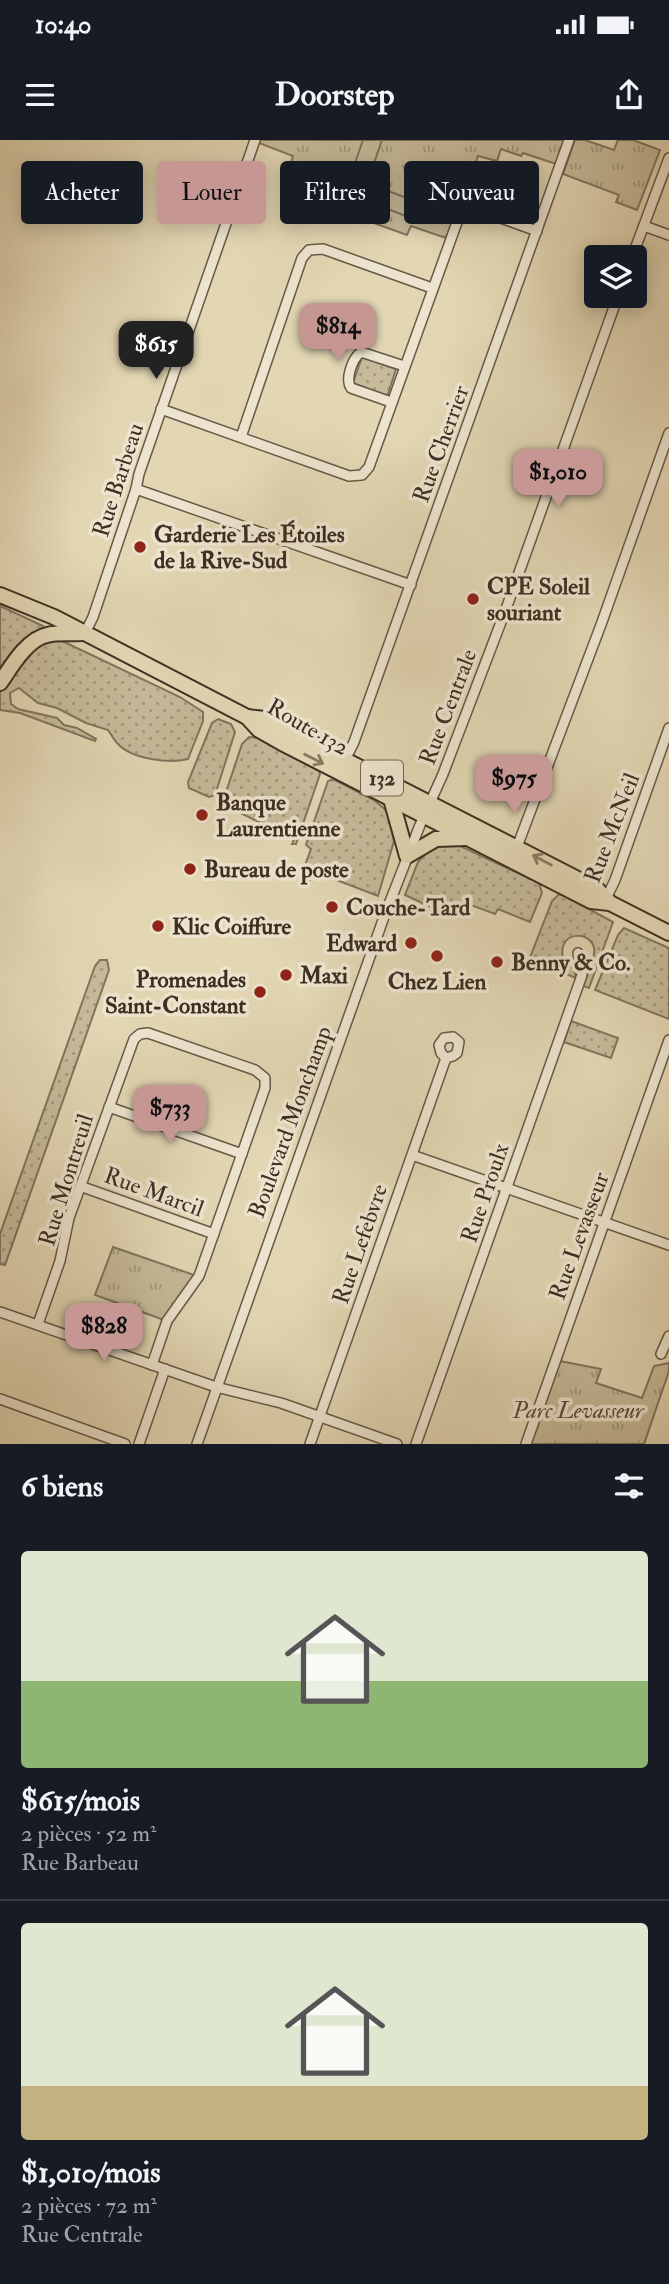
<!DOCTYPE html>
<html lang="fr">
<head>
<meta charset="utf-8">
<style>
	:root { --surface:#171b24; --page:#20242c; --text:#f1f3f6; --muted:#9ea1a6; --line:#363941; --accent:#c59692 }
	body { margin:0; font-family:"IM FELL Double Pica",serif; background:var(--page); color:var(--text); height:100vh; display:flex; flex-direction:column; font-size:26px; white-space:nowrap }
	* { box-sizing:border-box; margin:0 }
	p { font-size:23px; color:var(--muted) }
	.icon { flex:none; width:38px; height:38px; fill:none; stroke:currentColor; stroke-width:2; stroke-linecap:round; stroke-linejoin:round }
	.map { position:relative; height:1304px; overflow:hidden }
	.sheet { display:flex; flex-direction:column; background:var(--surface); flex:1 }
	.sheet>* { flex:none }
	.guide { position:absolute; left:21px; top:21px; width:628px; height:63px; display:flex; gap:14px }
	.fabs { position:absolute; left:584px; top:105px; display:grid; gap:14px }
	.fabs a { display:grid; place-items:center; width:63px; height:63px; border-radius:7px; background:var(--surface); box-shadow:0 4px 18px #0003; font-size:35px }
	.price { position:absolute; translate:-50% -60px; padding:0 16px; border-radius:14px; background:var(--accent); color:#111; font-size:23px; line-height:46px; filter:drop-shadow(0 2px 4px #0008) }
	.price::after { content:''; position:absolute; left:50%; top:42px; width:21px; height:16px; margin-left:-10px; background:inherit; clip-path:polygon(0 0,100% 0,50% 100%) }
	.price.on { background:#222; color:#fff }
	ul { padding:0; list-style:none }
	li { display:grid; align-content:center; gap:14px; height:371px; padding:0 21px }
	li+li { border-top:2px solid var(--line) }
	li span { display:grid; place-items:center; height:217px; border-radius:7px; color:#555 }
	li>.icon { margin-inline-start:auto }
	span .icon { width:126px; height:126px; fill:#fffc; stroke-width:1 }
	li b { font-size:30px }
	h2 { display:flex; justify-content:space-between; align-items:center; height:84px; padding:0 21px; font-size:30px }
	.tag { padding:0 24px; border-radius:7px; background:var(--surface); box-shadow:0 4px 18px #0003; font-size:24px; line-height:63px }
	.tag.on { background:var(--accent); color:#111 }
	.status { display:flex; justify-content:space-between; align-items:center; height:49px; padding:0 35px; background:var(--surface); direction:ltr }
	.status svg { height:19px; fill:currentColor }
	header { display:flex; justify-content:space-between; align-items:center; height:91px; padding:0 21px; background:var(--surface); font-size:32px; font-weight:800 }
	.map>svg:first-child { display:block }
	.grass { fill:url(#grass-dots); stroke:#82745e; stroke-width:2 }
	.park { fill:url(#park-tufts); stroke:#82745e; stroke-width:2 }
	.garden { fill:#c6ba9a; stroke:#82745e; stroke-width:2 }
	.lines { fill:none; stroke-linecap:round; stroke-linejoin:round }
	.minor-casing { stroke:#675946; stroke-width:12 }
	.highway-casing { stroke:#3e2f22; stroke-width:18 }
	.minor { stroke:#ece4ce; stroke-width:9 }
	.highway { stroke:#e2d6b3; stroke-width:14 }
	.oneway { stroke:#887a63 }
	.poi-dot { fill:#8f2418; stroke:#ece4ce; stroke-width:2.5 }
	.labels { text-anchor:middle; dominant-baseline:central; stroke-width:7; stroke-linejoin:round; paint-order:stroke }
	.shield { fill:#ece4ce; stroke:#726556; stroke-width:2 }
	.shield-label { font-size:21px; font-weight:bold; fill:#3e2f22 }
	.street-label { font-size:23px; fill:#3e2f22; stroke:#ece4ce }
	.poi-label { font-size:23px; font-weight:bold; fill:#3e2f22; stroke:#ece4ce; text-anchor:start }
	.park-label { font-size:23px; font-style:italic; fill:#594b3a; stroke:#ece4ce }
</style>
</head>
<body>
<div class="status"><b>10:40</b><svg viewBox="0 0 49 12"><path d="M0 12V9h3v3zM5 12V6h3v6zM10 12V3h3v9zM15 12V0h3v12zM26 1h20v11H26zM47 4h2v5h-2z"/></svg></div>
<header><svg class="icon" aria-label="menu" viewBox="0 0 24 24"><path d="M4 6h16M4 12h16M4 18h16"/></svg>Doorstep<svg class="icon" aria-label="share" viewBox="0 0 24 24"><path d="M12 15V3M7 8l5-5 5 5M5 13v7h14v-7"/></svg></header>
<div class="map">
<svg width="669" height="1304" viewBox="0 0 669 1304">
	<defs>
		<pattern id="grass-dots" width="8" height="8" patternUnits="userSpaceOnUse" patternTransform="scale(1.75)"><rect width="8" height="8" fill="#c6ba9a"/><path d="M2 2h.1M6 6h.1" fill="none" stroke="#a2987d" stroke-width="1.8" stroke-linecap="round"/></pattern>
		<pattern id="park-tufts" width="24" height="20" patternUnits="userSpaceOnUse" patternTransform="scale(1.75)"><rect width="24" height="20" fill="#c6ba9a"/><path d="M3 7l-1-3M5 7V3M7 7l1-3M15 17l-1-3M17 17v-4M19 17l1-3" fill="none" stroke="#a2987d"/></pattern>
	</defs>
	<rect width="100%" height="100%" fill="#e2d6b3"/>
	<filter id="stains"><feTurbulence type="fractalNoise" baseFrequency=".00286" numOctaves="4"/><feColorMatrix values="0 0 0 0 .2 0 0 0 0 .09 0 0 0 0 .02 0 0 0 .5 -.17"/></filter>
	<radialGradient id="worn" r=".72"><stop offset=".6" stop-color="#630" stop-opacity="0"/><stop offset="1" stop-color="#630" stop-opacity=".3"/></radialGradient>
	<g class="grass">
		<polygon points="362,217 396,229 388,254 386,256 353,243"/>
		<polygon points="0,466 43,486 44,492 0,537"/>
		<path d="M58 499 180 557 203 572V581L188 619C169 624 132 619 118 604 114 600 111 594 108 590L86 583 57 568 38 563 19 548 10 553 11 564 18 569 57 578 64 585 77 588 96 599 95 601 20 573 0 570V552L3 546 39 503Z"/>
		<polygon points="218,579 231,584 235,592 215,655 209,657 189,648 188,642 212,583"/>
		<polygon points="249,597 259,598 319,631 320,634 296,704 292,704 294,699 222,664 242,604"/>
		<polygon points="333,639 374,660 388,672 394,701 378,756 321,734 313,734 310,740 300,739 311,709 306,705 328,641"/>
		<polygon points="434,704 458,705 539,743 542,753 530,782 498,769 495,774 466,763 448,775 405,755 418,722"/>
		<path d="M561 754 613 782 589 848 583 846C587 836 593 824 594 814 598 791 556 787 563 819L574 829 576 838 529 820 552 761 558 755Z"/>
		<polygon points="624,788 669,808 669,879 595,850 618,795"/>
		<polygon points="100,820 107,820 109,830 5,1125 0,1124 0,1094 95,826"/>
		<polygon points="571,881 618,898 611,918 564,902"/>
	</g>
	<g class="park">
		<polygon points="260,0 564,0 556,24 523,13 521,16 501,9 497,21 478,16 460,68 455,74 446,98 411,86 407,95 282,50 293,16 259,3"/>
		<polygon points="575,0 585,0 614,10 618,0 633,0 660,10 637,70 616,62 619,55 563,34"/>
		<polygon points="113,1107 194,1135 164,1180 95,1155"/>
		<polygon points="560,1221 601,1229 596,1243 642,1258 654,1226 669,1223 669,1231 644,1304 531,1304"/>
	</g>
	<g class="garden">
		<polygon points="363,0 382,0 372,29 355,23"/>
		<polygon points="350,37 381,49 375,65 344,54"/>
		<polygon points="386,50 417,62 411,78 380,66"/>
	</g>
	<g class="lines">
		<defs>
			<g id="minor">
				<polyline points="644,86 669,95"/>
				<polyline points="632,117 669,18"/>
				<path d="M391 262 351 248C345 239 352 219 361 212L404 226"/>
				<polyline points="161,269 349,336 362,335 369,327 460,74 467,69 473,68 537,91"/>
				<polyline points="241,297 302,118 309,110 323,109 432,148"/>
				<polyline points="136,349 411,445"/>
				<polyline points="85,493 93,477 136,349 139,334 255,0"/>
				<polyline points="345,620 354,602 569,0"/>
				<polyline points="517,707 602,482 669,293"/>
				<polyline points="605,761 615,740 669,588"/>
				<polyline points="109,967 242,1014"/>
				<polyline points="412,1015 669,1105"/>
				<polyline points="80,1046 214,1094"/>
				<polyline points="0,1172 216,1247 281,1263 397,1304"/>
				<polyline points="38,1184 60,1121 69,1078 134,899 140,894 148,893 255,930 265,938 265,948 199,1136 167,1181 152,1225"/>
				<polyline points="661,1214 669,1196"/>
				<polyline points="0,1259 125,1304"/>
				<polyline points="139,1304 165,1229"/>
				<polyline points="197,1304 384,777 420,685 443,634 506,469 618,156"/>
				<polyline points="310,1304 446,918 453,916 457,913 459,902 453,897 444,898 439,905 441,913 446,918"/>
				<polyline points="416,1304 582,835 578,813"/>
				<polyline points="526,1304 669,900"/>
			</g>
			<g id="highway">
				<polyline points="0,455 54,477 247,577 259,590 282,603 591,761 610,763"/>
				<path d="M0 543C11 527 27 499 47 495 58 492 71 494 82 493"/>
				<polyline points="247,577 265,579 597,749 610,763 669,793"/>
				<polyline points="391,659 407,716 436,699 466,698"/>
			</g>
		</defs>
		<use href="#minor" class="minor-casing"/>
		<use href="#highway" class="highway-casing"/>
		<use href="#minor" class="minor"/>
		<use href="#highway" class="highway"/>
	</g>
	<defs><path id="oneway-shaft" d="M-6 0H5M1.5-3L5.5 0L1.5 3" fill="none" stroke-width="1.6" stroke-linecap="round" stroke-linejoin="round" transform="scale(1.75)"/></defs>
	<g class="oneway">
		<use href="#oneway-shaft" transform="translate(314 619) rotate(27)"/>
		<use href="#oneway-shaft" transform="translate(542 720) rotate(-152)"/>
	</g>
	<g class="poi-dot">
		<circle cx="140" cy="407" r="7"/>
		<circle cx="473" cy="459" r="7"/>
		<circle cx="202" cy="675" r="7"/>
		<circle cx="190" cy="729" r="7"/>
		<circle cx="332" cy="767" r="7"/>
		<circle cx="158" cy="786" r="7"/>
		<circle cx="411" cy="803" r="7"/>
		<circle cx="437" cy="816" r="7"/>
		<circle cx="497" cy="822" r="7"/>
		<circle cx="286" cy="835" r="7"/>
		<circle cx="260" cy="852" r="7"/>
	</g>
	<g class="labels">
		<rect class="shield" x="361" y="620.5" width="42" height="35" rx="5"/>
		<g class="shield-label">
			<text x="382" y="638">132</text>
		</g>
		<g class="street-label">
			<text transform="translate(441 304) rotate(-70)">Rue Cherrier</text>
			<text transform="translate(118 340) rotate(-72)">Rue Barbeau</text>
			<text transform="translate(448 567) rotate(-69)">Rue Centrale</text>
			<text transform="translate(308 587) rotate(30)">Route 132</text>
			<text transform="translate(612 688) rotate(-69)">Rue McNeil</text>
			<text transform="translate(290 982) rotate(-70)">Boulevard Monchamp</text>
			<text transform="translate(66 1040) rotate(-73)">Rue Montreuil</text>
			<text transform="translate(154 1052) rotate(20)">Rue Marcil</text>
			<text transform="translate(485 1053) rotate(-71)">Rue Proulx</text>
			<text transform="translate(579 1096) rotate(-70)">Rue Levasseur</text>
			<text transform="translate(360 1104) rotate(-71)">Rue Lefebvre</text>
		</g>
		<g class="poi-label">
			<text x="154" y="394">Garderie Les Étoiles<tspan x="154" dy="26">de la Rive-Sud</tspan></text>
			<text x="487" y="446">CPE Soleil<tspan x="487" dy="26">souriant</tspan></text>
			<text x="216" y="662">Banque<tspan x="216" dy="26">Laurentienne</tspan></text>
			<text x="204" y="729">Bureau de poste</text>
			<text x="346" y="767">Couche-Tard</text>
			<text x="172" y="786">Klic Coiffure</text>
			<text x="397" y="803" text-anchor="end">Edward</text>
			<text x="511" y="822">Benny &amp; Co.</text>
			<text x="300" y="835">Maxi</text>
			<text x="246" y="839" text-anchor="end">Promenades<tspan x="246" dy="26">Saint-Constant</tspan></text>
			<text x="437" y="841" text-anchor="middle">Chez Lien</text>
		</g>
		<g class="park-label">
			<text x="578" y="1270">Parc Levasseur</text>
		</g>
	</g>
	<rect width="100%" height="100%" filter="url(#stains)"/>
	<rect width="100%" height="100%" fill="url(#worn)"/>
</svg>
<div class="fabs">
<a><svg class="icon" aria-label="layers" viewBox="0 0 24 24"><path d="M12 4l9 5-9 5-9-5zM3 14l9 5 9-5"/></svg></a>
</div>
<b class="price" style="left:338px;top:223px">$814</b>
<b class="price on" style="left:156px;top:241px">$615</b>
<b class="price" style="left:558px;top:369px">$1,010</b>
<b class="price" style="left:514px;top:675px">$975</b>
<b class="price" style="left:170px;top:1005px">$733</b>
<b class="price" style="left:104px;top:1223px">$828</b>
<div class="guide">
<a class="tag">Acheter</a>
<a class="tag on">Louer</a>
<a class="tag">Filtres</a>
<a class="tag">Nouveau</a>
</div>
</div>
<section class="sheet">
<h2>6 biens<svg class="icon" aria-label="filters" viewBox="0 0 24 24"><path d="M4 7h16M4 17h16"/><circle cx="9" cy="7" r="2"/><circle cx="15" cy="17" r="2"/></svg></h2>
<ul>
<li><span style="background:linear-gradient(#dfe7d0 60%,#8fb573 0)"><svg class="icon" aria-label="home" viewBox="0 0 24 24"><path d="M3 11l9-7 9 7M6 9v11h12V9"/></svg></span><div><b>$615/mois</b><p>2 pièces · 52 m²</p><p>Rue Barbeau</p></div></li>
<li><span style="background:linear-gradient(#dfe7d0 75%,#c2b280 0)"><svg class="icon" aria-label="home" viewBox="0 0 24 24"><path d="M3 11l9-7 9 7M6 9v11h12V9"/></svg></span><div><b>$1,010/mois</b><p>2 pièces · 72 m²</p><p>Rue Centrale</p></div></li>
</ul>
</section>
</body>
</html>
